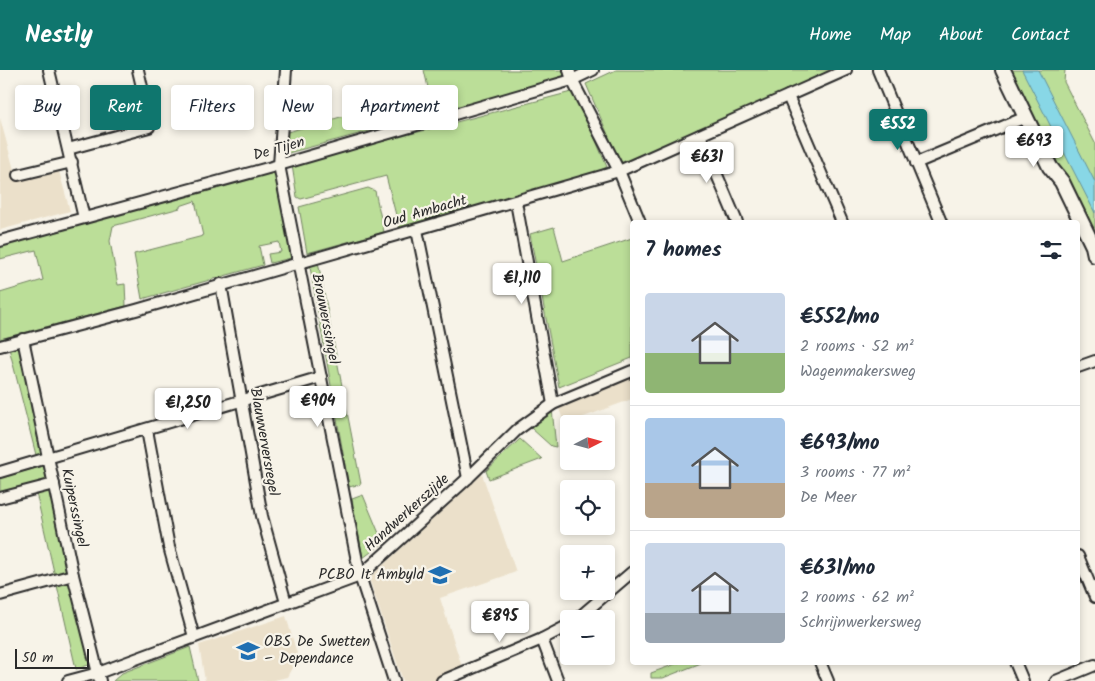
<!DOCTYPE html>
<html lang="en">
<head>
<meta charset="utf-8">
<style>
	:root { --surface:#fff; --page:#f6f6f7; --text:#1f2937; --muted:#747a83; --line:#e0e1e3; --accent:#0f766e }
	body { margin:0; font-family:Kalam,sans-serif; background:var(--page); color:var(--text); height:100vh; display:flex; flex-direction:column; font-size:19px; white-space:nowrap }
	* { box-sizing:border-box; margin:0 }
	p { font-size:16px; color:var(--muted) }
	.icon { flex:none; width:28px; height:28px; fill:none; stroke:currentColor; stroke-width:2; stroke-linecap:round; stroke-linejoin:round }
	.map { position:relative; flex:1; overflow:hidden }
	.sheet { position:absolute; left:630px; top:150px; width:450px; height:445px; display:flex; flex-direction:column; background:var(--surface); border-radius:5px; box-shadow:0 2px 8px #0003 }
	.sheet>* { flex:none }
	.hud { position:absolute; left:15px; top:15px; width:475px; height:45px; display:flex; gap:10px }
	.needle { width:32px; rotate:84deg }
	.buttons { position:absolute; left:560px; top:345px; display:grid; gap:10px }
	.buttons a { display:grid; place-items:center; width:55px; height:55px; border-radius:5px; background:var(--surface); box-shadow:0 2px 8px #0003; font-size:25px }
	.scale { position:absolute; left:15px; bottom:12px; width:74px; box-sizing:border-box; padding-left:5px; border:2px solid #2b2b2b; border-top:0; font-size:14px; line-height:18px; white-space:nowrap; color:#2b2b2b; -webkit-text-stroke:4px #f7f3e8; paint-order:stroke }
	.price { position:absolute; translate:-50% -42px; padding:0 11px; border-radius:5px; background:#fff; color:#222; font-size:16px; line-height:32px; filter:drop-shadow(0 1px 2px #0008) }
	.price::after { content:''; position:absolute; left:50%; top:30px; width:15px; height:11px; margin-left:-8px; background:inherit; clip-path:polygon(0 0,100% 0,50% 100%) }
	.price.active { background:var(--accent); color:#fff }
	ul { padding:0; list-style:none }
	li { display:flex; align-items:center; gap:15px; height:125px; padding:0 15px }
	li+li { border-top:1px solid var(--line) }
	li span { display:grid; place-items:center; flex:none; width:140px; height:100px; border-radius:5px; color:#555 }
	li>.icon { margin-inline-start:auto }
	span .icon { width:60px; height:60px; fill:#fffc; stroke-width:1 }
	li b { font-size:21px }
	h2 { display:flex; justify-content:space-between; align-items:center; height:60px; padding:0 15px; font-size:21px }
	.tag { padding:0 18px; border-radius:5px; background:var(--surface); box-shadow:0 2px 8px #0003; font-size:18px; line-height:45px }
	.tag.active { background:var(--accent); color:#fff }
	header { display:flex; align-items:center; gap:30px; box-sizing:border-box; height:70px; padding:0 25px; background:var(--accent); color:#fff }
	header strong { font-size:24px }
	nav { display:flex; gap:28px; margin-inline-start:auto; font-size:18px }
	.map>svg:first-child { display:block }
	.built { fill:#ebe0ca }
	.green { fill:#bbde98; stroke:#738462 }
	.water { fill:#88d7e6; stroke:#63929b }
	.lines { fill:none; stroke-linecap:round; stroke-linejoin:round }
	.street-casing { stroke:#2b2b2b; stroke-width:14 }
	.secondary-casing { stroke:#2b2b2b; stroke-width:18 }
	.street { stroke:#f7f3e8; stroke-width:10 }
	.secondary { stroke:#f7f3e8; stroke-width:14 }
	.labels { text-anchor:middle; dominant-baseline:central; stroke-width:4.5; stroke-linejoin:round; paint-order:stroke }
	.street-label { font-size:15px; fill:#2b2b2b; stroke:#f7f3e8 }
	.poi-label { font-size:15px; fill:#2b2b2b; stroke:#f7f3e8; text-anchor:end }
</style>
</head>
<body>
<header>
<strong>Nestly</strong>
<nav><a>Home</a><a>Map</a><a>About</a><a>Contact</a></nav>
</header>
<div class="map">
<svg width="1095" height="611" viewBox="0 0 1095 611">
	<rect width="100%" height="100%" fill="#f7f3e8"/>
	<filter id="ink" filterUnits="userSpaceOnUse"><feTurbulence type="fractalNoise" baseFrequency=".02" numOctaves="2"/><feDisplacementMap in="SourceGraphic" scale="10" xChannelSelector="R" yChannelSelector="G"/><feConvolveMatrix kernelMatrix="1 2 1 2 8 2 1 2 1" color-interpolation-filters="sRGB"/></filter>
	<g filter="url(#ink)">
		<g class="built">
			<polygon points="0,48 17,111 59,101 70,141 0,160"/>
			<polygon points="632,300 632,329 565,354 555,329"/>
			<polygon points="482,404 516,502 440,528 463,600 439,611 403,611 369,508"/>
			<polygon points="286,546 298,587 287,607 271,611 205,611 199,575"/>
		</g>
		<g class="green">
			<polygon points="424,0 566,0 569,7 281,85 284,63 429,22"/>
			<polygon points="616,0 837,0 622,97 586,14"/>
			<polygon points="1011,0 1065,0 1064,12 1095,73 1095,168"/>
			<polygon points="575,21 607,97 583,108 399,157 386,106 301,129 297,127 292,95"/>
			<polygon points="275,100 291,188 270,193 268,184 281,182 279,172 259,176 263,195 142,229 134,184 203,166 195,131 180,136 180,138 113,156 110,171 118,215 125,214 126,236 0,269 0,223 43,210 36,180 0,189 0,175"/>
			<polygon points="368,118 375,121 384,162 307,183 299,137"/>
			<polygon points="554,157 563,191 632,168 632,288 559,317 530,164"/>
			<polygon points="318,192 361,414 349,417 310,197"/>
			<polygon points="26,273 52,386 37,389 9,278"/>
			<polygon points="552,339 556,377 551,376 531,358"/>
			<polygon points="520,369 542,389 489,409 486,401"/>
			<polygon points="47,395 49,410 0,424 0,408"/>
			<polygon points="59,417 99,592 76,599 36,423"/>
			<polygon points="363,425 383,473 363,488 352,429"/>
			<polygon points="190,577 198,611 113,611 122,603"/>
			<polygon points="681,592 701,593 663,608 651,608 651,603"/>
		</g>
		<polygon class="water" points="1022,0 1038,0 1095,112 1095,143"/>
		<g class="lines">
			<defs>
				<g id="street">
					<polyline points="49,0 84,148"/>
					<polyline points="286,0 279,95 360,506 394,611"/>
					<polyline points="569,0 572,10 619,101 640,152"/>
					<polyline points="878,0 941,152"/>
					<polyline points="788,26 842,152"/>
					<polyline points="700,65 737,152"/>
					<polyline points="68,79 149,57 150,51 138,0"/>
					<polyline points="916,93 1026,47"/>
					<polyline points="18,105 72,92"/>
					<polyline points="516,132 553,334"/>
					<polyline points="417,160 468,408"/>
					<polyline points="0,171 279,95 572,10 593,0"/>
					<polyline points="221,214 262,446 286,533"/>
					<polyline points="23,269 73,505 100,611"/>
					<polyline points="0,276 136,240 619,101 846,0"/>
					<polyline points="1078,297 1095,291"/>
					<polyline points="147,360 169,477 194,567"/>
					<polyline points="0,402 321,307"/>
					<polyline points="0,428 54,414"/>
					<polyline points="1078,486 1095,527"/>
					<polyline points="0,525 73,505"/>
					<polyline points="577,549 632,502"/>
					<polyline points="542,569 558,611"/>
					<polyline points="820,592 828,611"/>
					<polyline points="1015,592 1023,611"/>
					<polyline points="68,611 98,603 360,506 468,408 517,360 553,334 632,301"/>
					<polyline points="442,611 542,569 569,555"/>
					<polyline points="1056,611 1095,595"/>
				</g>
				<polyline id="secondary" points="1003,0 1050,97 1062,112 1093,176 1095,185"/>
			</defs>
			<use href="#street" class="street-casing"/>
			<use href="#secondary" class="secondary-casing"/>
			<use href="#street" class="street"/>
			<use href="#secondary" class="secondary"/>
		</g>
	</g>
	<defs>
		<symbol id="school-bare" viewBox="-9 -9 18 18"><path d="M0-5L7-2L0 1L-7-2ZM-4 1L0 2.5L4 1V4Q0 6-4 4Z" fill="#1f6fb2" stroke="#f7f3e8" stroke-width="2.5" paint-order="stroke"/></symbol>
	</defs>
	<g fill-rule="evenodd">
		<use href="#school-bare" x="424" y="489" width="32" height="32"/>
		<use href="#school-bare" x="232" y="565" width="32" height="32"/>
	</g>
	<g class="labels">
		<g class="street-label">
			<text transform="translate(279 79) rotate(-16)">De Tijen</text>
			<text transform="translate(425 142) rotate(-16)">Oud Ambacht</text>
			<text transform="translate(325 249) rotate(79)">Brouwerssingel</text>
			<text transform="translate(264 372) rotate(80)">Blauwverversregel</text>
			<text transform="translate(74 438) rotate(78)">Kuiperssingel</text>
			<text transform="translate(407 443) rotate(-42)">Handwerkerszijde</text>
		</g>
		<g class="poi-label">
			<text x="424" y="505">PCBO It Ambyld</text>
			<text x="264" y="572" text-anchor="start">OBS De Swetten<tspan x="264" dy="17">– Dependance</tspan></text>
		</g>
	</g>
</svg>
<div class="buttons">
<a><svg class="needle" viewBox="-14 -14 28 28"><path d="M0-13l5 13h-10z" fill="#e53935"/><path d="M0 13l5-13h-10z" fill="#747a83"/></svg></a>
<a><svg class="icon" aria-label="locate" viewBox="0 0 24 24"><circle cx="12" cy="12" r="6"/><path d="M12 2v4M12 18v4M2 12h4M18 12h4"/></svg></a>
<a>+</a>
<a>−</a>
</div>
<div class="scale">50 m</div>
<b class="price active" style="left:898px;top:81px">€552</b>
<b class="price" style="left:1034px;top:98px">€693</b>
<b class="price" style="left:707px;top:114px">€631</b>
<b class="price" style="left:522px;top:235px">€1,110</b>
<b class="price" style="left:318px;top:358px">€904</b>
<b class="price" style="left:188px;top:360px">€1,250</b>
<b class="price" style="left:500px;top:573px">€895</b>
<div class="hud">
<a class="tag">Buy</a>
<a class="tag active">Rent</a>
<a class="tag">Filters</a>
<a class="tag">New</a>
<a class="tag">Apartment</a>
</div>
<section class="sheet">
<h2>7 homes<svg class="icon" aria-label="filters" viewBox="0 0 24 24"><path d="M4 7h16M4 17h16"/><circle cx="9" cy="7" r="2"/><circle cx="15" cy="17" r="2"/></svg></h2>
<ul>
<li><span style="background:linear-gradient(#c9d6e8 60%,#8fb573 0)"><svg class="icon" aria-label="home" viewBox="0 0 24 24"><path d="M3 11l9-7 9 7M6 9v11h12V9"/></svg></span><div><b>€552/mo</b><p>2 rooms · 52 m²</p><p>Wagenmakersweg</p></div></li>
<li><span style="background:linear-gradient(#a9c7e8 65%,#b9a48a 0)"><svg class="icon" aria-label="home" viewBox="0 0 24 24"><path d="M3 11l9-7 9 7M6 9v11h12V9"/></svg></span><div><b>€693/mo</b><p>3 rooms · 77 m²</p><p>De Meer</p></div></li>
<li><span style="background:linear-gradient(#c9d6e8 70%,#9aa5b1 0)"><svg class="icon" aria-label="home" viewBox="0 0 24 24"><path d="M3 11l9-7 9 7M6 9v11h12V9"/></svg></span><div><b>€631/mo</b><p>2 rooms · 62 m²</p><p>Schrijnwerkersweg</p></div></li>
</ul>
</section>
</div>
</body>
</html>
